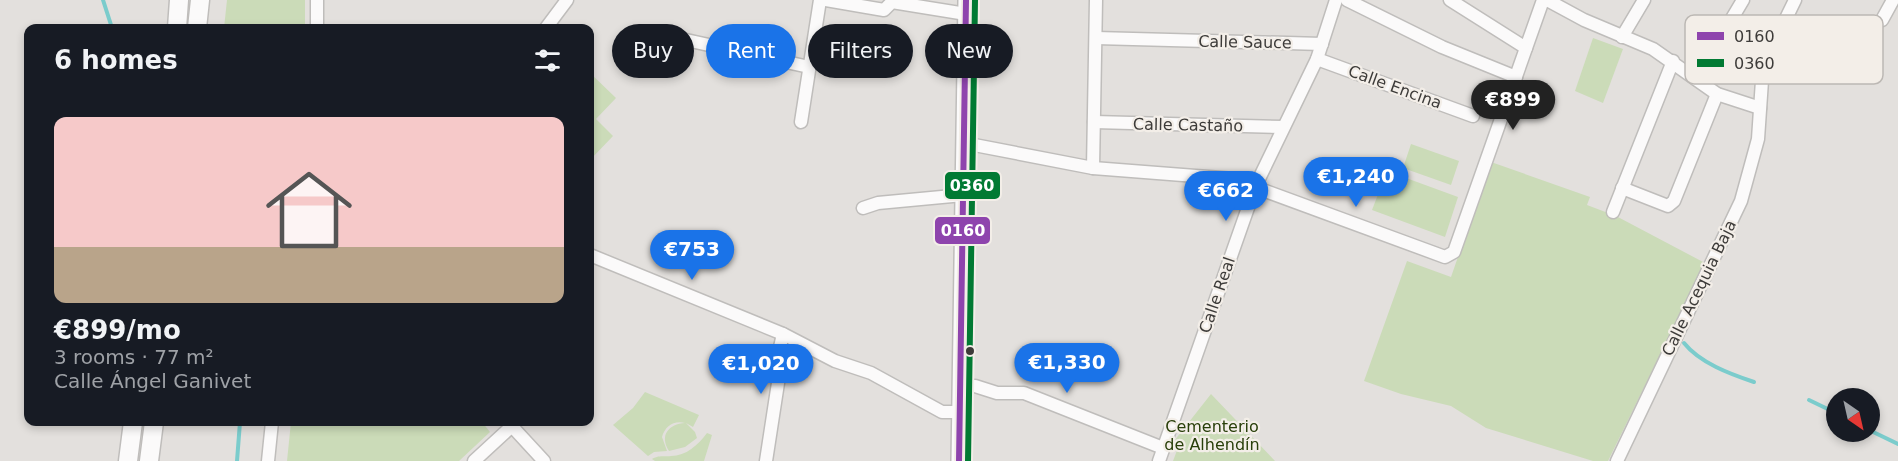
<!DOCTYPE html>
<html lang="en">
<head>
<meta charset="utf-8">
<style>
	:root { --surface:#171b24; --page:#20242c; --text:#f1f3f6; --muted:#9ea1a6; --accent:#1a73e8 }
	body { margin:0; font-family:"DejaVu Sans",sans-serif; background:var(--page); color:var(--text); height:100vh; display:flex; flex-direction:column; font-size:22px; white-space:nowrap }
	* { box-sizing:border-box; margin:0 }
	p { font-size:20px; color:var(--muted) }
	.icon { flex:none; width:33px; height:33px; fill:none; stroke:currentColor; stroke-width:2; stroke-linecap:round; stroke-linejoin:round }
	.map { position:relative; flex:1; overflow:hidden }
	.details { position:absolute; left:24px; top:24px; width:570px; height:402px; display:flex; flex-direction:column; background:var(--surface); border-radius:12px; box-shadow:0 3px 9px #0003 }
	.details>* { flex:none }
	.hud { position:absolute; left:612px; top:24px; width:570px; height:54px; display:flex; gap:12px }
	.needle { width:39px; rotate:146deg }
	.fabs { position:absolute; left:1826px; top:388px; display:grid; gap:12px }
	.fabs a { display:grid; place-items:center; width:54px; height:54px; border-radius:50%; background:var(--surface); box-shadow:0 3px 9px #0003; font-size:30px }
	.price { position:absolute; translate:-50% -51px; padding:0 14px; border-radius:21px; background:var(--accent); color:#fff; font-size:20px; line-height:39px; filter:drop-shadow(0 2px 3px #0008) }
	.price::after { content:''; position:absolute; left:50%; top:36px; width:18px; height:14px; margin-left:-9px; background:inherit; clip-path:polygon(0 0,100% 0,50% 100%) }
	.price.current { background:#222; color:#fff }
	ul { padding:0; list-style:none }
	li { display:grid; align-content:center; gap:12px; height:318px; padding:0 30px }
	li span { display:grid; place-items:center; height:186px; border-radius:12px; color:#555 }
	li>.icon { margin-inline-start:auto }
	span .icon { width:108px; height:108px; fill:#fffc; stroke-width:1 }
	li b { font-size:26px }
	h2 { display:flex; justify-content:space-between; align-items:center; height:72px; padding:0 30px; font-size:26px }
	.pill { padding:0 21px; border-radius:27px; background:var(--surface); box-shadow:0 3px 9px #0003; font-size:21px; line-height:54px }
	.pill.current { background:var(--accent); color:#fff }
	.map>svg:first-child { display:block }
	.green { fill:#cbdbb8 }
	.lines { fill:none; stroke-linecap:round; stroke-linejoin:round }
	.stream { stroke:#7bcccc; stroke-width:4 }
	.minor-casing { stroke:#bfbdbb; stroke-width:15 }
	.major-casing { stroke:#bfbdbb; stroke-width:18 }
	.highway-casing { stroke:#bfbdbb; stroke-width:21 }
	.minor { stroke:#fbfafa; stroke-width:12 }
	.major { stroke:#fbfafa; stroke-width:15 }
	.highway { stroke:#fbfafa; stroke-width:18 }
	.bus-1-casing { stroke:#f3eee8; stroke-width:10 }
	.bus-2-casing { stroke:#f3eee8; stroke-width:10 }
	.bus-1 { stroke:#8e44ad; stroke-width:6 }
	.bus-2 { stroke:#017a33; stroke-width:6 }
	.bus-dot { fill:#3d3b39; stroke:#f3eee8; stroke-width:2 }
	.labels { text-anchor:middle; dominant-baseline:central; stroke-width:4.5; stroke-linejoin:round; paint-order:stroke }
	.street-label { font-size:16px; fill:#3d3b39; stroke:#f3eee8 }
	.park-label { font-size:16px; fill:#293f0a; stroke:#f3eee8 }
	.key { fill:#f3eee8; stroke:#bcb8b4; stroke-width:1.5 }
	.key-label { font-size:16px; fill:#3d3b39 }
	.line-badge { stroke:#f3eee8; stroke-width:2 }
	.badge-label { font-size:16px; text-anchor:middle; font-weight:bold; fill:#fff }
</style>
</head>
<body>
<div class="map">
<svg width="1898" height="461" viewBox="0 0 1898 461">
	<rect width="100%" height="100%" fill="#e3e0dd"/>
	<g class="green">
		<polygon points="227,0 305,0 305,28 224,28"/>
		<polygon points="1593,38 1623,49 1603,103 1575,91"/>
		<polygon points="590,73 616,98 596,119 613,136 590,160"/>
		<polygon points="1411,144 1459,161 1451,185 1403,168"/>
		<polygon points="1491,162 1590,197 1587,205 1616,216 1705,263 1608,461 1593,461 1486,428 1451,406 1401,394 1364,381 1407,261 1451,277"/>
		<polygon points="1387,171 1458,197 1445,237 1372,210"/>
		<path d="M645 392 699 415 693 427 686 423 695 432 697 438 685 447 669 451C659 435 669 424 685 423 674 420 665 426 662 437L667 451 654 452 648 456 613 425 633 408Z"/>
		<polygon points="1211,394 1275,461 1173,461 1179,445 1174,441"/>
		<polygon points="291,422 482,422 490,432 459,461 287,461"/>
		<path d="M707 433 712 435 704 461H655L652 459C659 455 663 457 671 456 686 456 698 445 707 433Z"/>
	</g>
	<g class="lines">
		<g class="stream">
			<polyline points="103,0 112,28"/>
			<path d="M1684 343C1700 363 1730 374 1754 382"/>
			<polyline points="1809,400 1836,413"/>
			<polyline points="1869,430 1898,444"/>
			<polyline points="237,461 240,422"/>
		</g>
		<defs>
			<g id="minor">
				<polyline points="317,0 317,28"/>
				<polyline points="826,0 884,10 892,2 966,14"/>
				<polyline points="1347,0 1442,47 1516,77"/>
				<polyline points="1450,0 1526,48"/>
				<polyline points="1547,0 1584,20 1653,49 1717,94 1760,108"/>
				<polyline points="1882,20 1893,0"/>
				<polyline points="546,28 567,0"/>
				<polyline points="1622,37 1644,0"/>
				<polyline points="677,38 809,67"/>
				<polyline points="1096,38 1322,44"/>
				<polyline points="1317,59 1473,116"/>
				<polyline points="1696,79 1743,0"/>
				<polyline points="801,122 820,0"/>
				<polyline points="1094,122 1283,127"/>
				<polyline points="964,143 1093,168 1247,180 1260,189 1445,257 1454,252 1543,0"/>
				<polyline points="1093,168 1096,0"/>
				<polyline points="1622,188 1668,206 1674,201 1717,94"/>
				<polyline points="863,208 878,203 963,195"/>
				<polyline points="1613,212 1673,61"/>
				<polyline points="590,255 783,334 835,361 871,373 942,412 960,412"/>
				<polyline points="960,386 975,386 997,393 1024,393 1163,448"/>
				<polyline points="508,422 544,461"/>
				<polyline points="268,461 272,422"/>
				<polyline points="474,461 512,426"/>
				<polyline points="766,461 780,370 780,347 783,334"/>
				<polyline points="1159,461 1256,185 1317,59 1336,0"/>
				<polyline points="1617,461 1741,201 1758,139 1763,66 1795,0"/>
			</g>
			<polyline id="major" points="959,461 966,0"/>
			<g id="highway">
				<polyline points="177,28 179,0"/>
				<polyline points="197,28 200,0"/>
				<polyline points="128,461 133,422"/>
				<polyline points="149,461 154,422"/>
			</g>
		</defs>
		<use href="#minor" class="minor-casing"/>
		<use href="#major" class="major-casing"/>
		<use href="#highway" class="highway-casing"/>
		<use href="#minor" class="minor"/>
		<use href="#major" class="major"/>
		<use href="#highway" class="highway"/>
		<defs>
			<polyline id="bus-1" points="959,461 966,0"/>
			<polyline id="bus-2" points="968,461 975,0"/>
		</defs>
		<use href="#bus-1" class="bus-1-casing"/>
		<use href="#bus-2" class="bus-2-casing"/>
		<use href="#bus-1" class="bus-1"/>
		<use href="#bus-2" class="bus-2"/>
	</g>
	<circle class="bus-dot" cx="970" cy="351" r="5"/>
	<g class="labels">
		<g class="street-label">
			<text transform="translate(1245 42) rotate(1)">Calle Sauce</text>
			<text transform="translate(1395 87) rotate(20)">Calle Encina</text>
			<text transform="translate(1188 125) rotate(1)">Calle Castaño</text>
			<text transform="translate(1699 288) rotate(-64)">Calle Acequia Baja</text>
			<text transform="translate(1217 295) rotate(-71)">Calle Real</text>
		</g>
		<g class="park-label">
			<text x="1212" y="426">Cementerio<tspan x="1212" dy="18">de Alhendín</tspan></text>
		</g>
	</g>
	<rect x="1685" y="15" width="198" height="69" rx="9" class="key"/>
	<rect x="1697" y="32" width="27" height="8" fill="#8e44ad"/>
	<rect x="1697" y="59" width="27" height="8" fill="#017a33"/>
	<g class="key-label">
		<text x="1734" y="42">0160</text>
		<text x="1734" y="69">0360</text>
	</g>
	<g class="line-badge">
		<rect x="944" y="171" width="57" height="29" rx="6" fill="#017a33"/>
		<rect x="934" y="216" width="57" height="29" rx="6" fill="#8e44ad"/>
	</g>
	<g class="badge-label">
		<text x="972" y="191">0360</text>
		<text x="963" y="236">0160</text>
	</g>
</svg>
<div class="fabs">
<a><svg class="needle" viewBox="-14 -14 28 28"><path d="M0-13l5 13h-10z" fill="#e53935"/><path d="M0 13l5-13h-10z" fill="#9ea1a6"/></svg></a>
</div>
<b class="price current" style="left:1513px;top:131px">€899</b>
<b class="price" style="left:1356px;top:208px">€1,240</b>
<b class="price" style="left:1226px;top:222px">€662</b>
<b class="price" style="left:692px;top:281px">€753</b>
<b class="price" style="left:1067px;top:394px">€1,330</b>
<b class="price" style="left:761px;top:395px">€1,020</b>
<div class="hud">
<a class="pill">Buy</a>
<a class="pill current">Rent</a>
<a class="pill">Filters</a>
<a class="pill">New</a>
</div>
<section class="details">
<h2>6 homes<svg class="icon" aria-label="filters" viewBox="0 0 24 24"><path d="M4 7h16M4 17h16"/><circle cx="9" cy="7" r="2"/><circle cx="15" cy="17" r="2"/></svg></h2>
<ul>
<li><span style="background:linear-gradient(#f6c9c9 70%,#b9a48a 0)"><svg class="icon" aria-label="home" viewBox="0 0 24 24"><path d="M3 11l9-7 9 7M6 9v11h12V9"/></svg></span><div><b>€899/mo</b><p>3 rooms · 77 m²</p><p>Calle Ángel Ganivet</p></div></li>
</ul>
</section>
</div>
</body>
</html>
